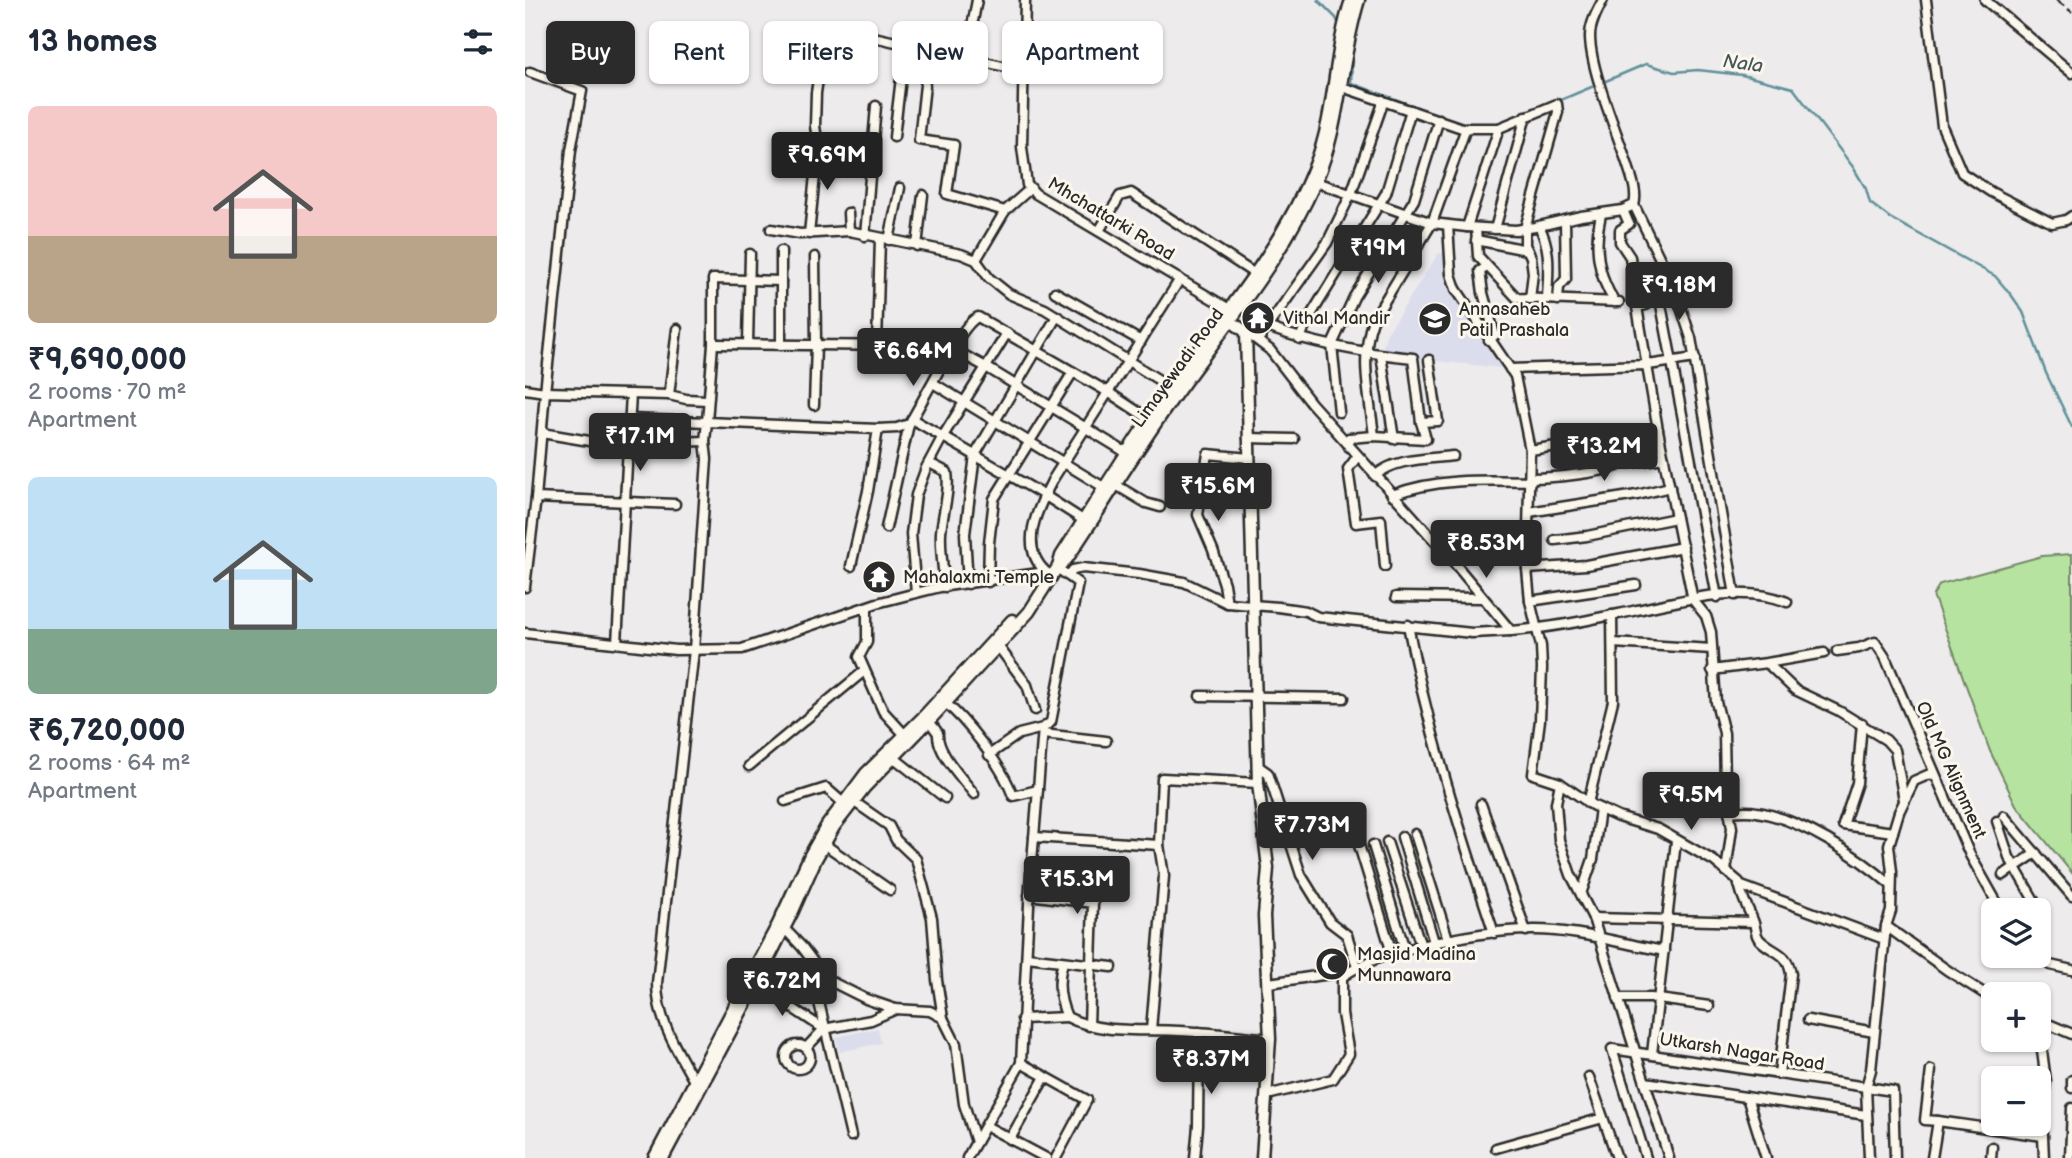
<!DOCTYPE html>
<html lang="en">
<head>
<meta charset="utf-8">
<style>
	:root { --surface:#fff; --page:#f2f2f3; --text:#1f2937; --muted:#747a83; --accent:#2b2b2b }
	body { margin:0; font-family:"Balsamiq Sans",sans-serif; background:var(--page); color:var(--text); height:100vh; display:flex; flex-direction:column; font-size:26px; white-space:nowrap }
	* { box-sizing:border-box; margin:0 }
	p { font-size:23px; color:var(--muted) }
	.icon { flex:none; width:38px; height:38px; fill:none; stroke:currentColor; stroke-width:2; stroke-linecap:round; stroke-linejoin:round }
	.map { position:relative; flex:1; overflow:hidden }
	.drawer { display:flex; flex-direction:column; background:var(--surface); width:525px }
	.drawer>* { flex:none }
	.guide { position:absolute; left:21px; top:21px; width:665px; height:63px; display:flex; gap:14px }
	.tools { position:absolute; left:1456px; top:898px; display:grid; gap:14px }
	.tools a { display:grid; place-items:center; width:70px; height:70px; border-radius:10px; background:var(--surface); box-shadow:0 2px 5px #0004; font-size:35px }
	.price { position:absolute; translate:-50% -60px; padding:0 16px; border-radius:7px; background:var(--accent); color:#fff; font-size:23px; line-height:46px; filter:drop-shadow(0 2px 4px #0008) }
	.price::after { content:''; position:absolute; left:50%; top:42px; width:21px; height:16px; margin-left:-10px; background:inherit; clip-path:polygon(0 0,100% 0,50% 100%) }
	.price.current { background:#222; color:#fff }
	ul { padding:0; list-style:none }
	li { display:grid; align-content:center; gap:14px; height:371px; padding:0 28px }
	li span { display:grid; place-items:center; height:217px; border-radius:10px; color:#555 }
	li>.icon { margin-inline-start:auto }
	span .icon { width:126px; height:126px; fill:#fffc; stroke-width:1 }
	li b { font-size:30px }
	h2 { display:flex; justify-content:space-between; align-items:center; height:84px; padding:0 28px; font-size:30px }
	.pill { padding:0 24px; border-radius:10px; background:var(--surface); box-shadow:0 2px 5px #0004; font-size:24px; line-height:63px }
	.pill.current { background:var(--accent); color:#fff }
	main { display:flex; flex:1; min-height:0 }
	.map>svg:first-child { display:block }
	.built { fill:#dcddec }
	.green { fill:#b7e3a1; stroke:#718766; stroke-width:2 }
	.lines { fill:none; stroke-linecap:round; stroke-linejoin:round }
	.stream { stroke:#619099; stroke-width:2.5 }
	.minor-casing { stroke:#2b2b2b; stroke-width:13 }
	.tertiary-casing { stroke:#2b2b2b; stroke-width:15 }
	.minor { stroke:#fbf7ec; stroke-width:8 }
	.tertiary { stroke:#fbf7ec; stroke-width:10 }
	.rail { stroke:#2b2b2b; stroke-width:2.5; stroke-dasharray:10 5; stroke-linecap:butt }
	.labels { text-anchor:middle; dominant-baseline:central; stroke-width:6; stroke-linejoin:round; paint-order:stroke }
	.street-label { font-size:18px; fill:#2b2b2b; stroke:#fbf7ec }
	.poi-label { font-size:18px; fill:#2b2b2b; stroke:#fbf7ec; text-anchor:start }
	.water-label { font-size:19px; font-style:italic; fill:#425559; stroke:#fbf7ec }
</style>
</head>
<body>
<main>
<section class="drawer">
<h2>13 homes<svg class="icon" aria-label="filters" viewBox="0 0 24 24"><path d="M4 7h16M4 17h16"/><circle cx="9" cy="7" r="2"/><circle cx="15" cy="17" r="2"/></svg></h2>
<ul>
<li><span style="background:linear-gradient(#f6c9c9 60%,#b9a48a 0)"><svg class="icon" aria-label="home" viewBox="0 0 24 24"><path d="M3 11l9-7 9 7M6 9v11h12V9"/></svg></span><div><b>₹9,690,000</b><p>2 rooms · 70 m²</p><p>Apartment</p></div></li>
<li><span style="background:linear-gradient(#bfe0f5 70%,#7fa58c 0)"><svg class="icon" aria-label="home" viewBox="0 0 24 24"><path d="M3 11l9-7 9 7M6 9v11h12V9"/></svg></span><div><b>₹6,720,000</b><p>2 rooms · 64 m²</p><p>Apartment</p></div></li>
</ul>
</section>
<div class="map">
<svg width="1547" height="1158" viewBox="0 0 1547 1158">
	<rect width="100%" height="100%" fill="#edebec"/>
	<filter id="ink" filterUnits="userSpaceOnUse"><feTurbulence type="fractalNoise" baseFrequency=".0143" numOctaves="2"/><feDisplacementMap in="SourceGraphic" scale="14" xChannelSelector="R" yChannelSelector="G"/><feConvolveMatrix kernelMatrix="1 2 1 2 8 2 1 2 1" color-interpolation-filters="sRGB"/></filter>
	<g filter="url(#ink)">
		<g class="built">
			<polygon points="924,251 928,281 985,369 856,355 861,335 913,254"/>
			<polygon points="353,1028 356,1043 314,1052 311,1037"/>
		</g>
		<polygon class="green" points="1547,554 1547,873 1491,805 1465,751 1408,595 1415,584 1517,556"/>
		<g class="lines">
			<g class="stream">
				<polyline points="793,0 811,18 815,27"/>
				<polyline points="828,41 826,83 941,125"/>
				<polyline points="1031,102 1121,64 1149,72 1173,70 1217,75 1268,88 1328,167 1341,189 1345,203 1365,218 1470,276 1487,296 1498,312 1521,373 1547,427"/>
			</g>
			<defs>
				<g id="minor">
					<polyline points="500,0 497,147 502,185 511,194 706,310"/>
					<polyline points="1401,0 1417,126 1437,173 1466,192 1527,223 1541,220 1547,216"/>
					<polyline points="1460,0 1547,73"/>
					<polyline points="441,58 452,0"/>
					<polyline points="400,85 394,140 429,145 422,194 480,211"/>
					<polyline points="817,87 937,128 974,128 1032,104 1033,112 1000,228 1000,245 1006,257 1008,273 1005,299"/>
					<polyline points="369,137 380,44"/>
					<path d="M788 181 907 223 942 227 991 230 1010 227 1056 216 1098 210 1109 205C1113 192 1106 176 1102 163 1091 130 1065 69 1065 36 1065 24 1072 11 1078 0"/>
					<polyline points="1109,205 1151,292 1166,338 1210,595"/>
					<polyline points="1098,210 1104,224 1095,230 1095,242 1105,257 1107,270 1122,297 1121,305 1112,307 1133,430 1168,600 1181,616 1186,632 1191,702 1199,733 1200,785 1207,828 1201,871"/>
					<polyline points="323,213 324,231 436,254 451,260 464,278 484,294 520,309 650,390"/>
					<path d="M1076 214C1069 243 1072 276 1090 302"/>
					<path d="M923 225 926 274 931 289 990 376 1005 450 1002 569 1005 601 1016 646 1017 668 1015 720 1008 774 1035 783 1067 805 1093 817 1133 829 1189 861 1214 882C1216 899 1224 908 1229 923 1231 929 1230 934 1234 939 1248 954 1262 950 1266 974L1254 1074"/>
					<path d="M1014 226C1027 250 1023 273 1022 299"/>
					<polyline points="942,227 974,128"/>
					<polyline points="951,228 953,256 992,298 1094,302"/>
					<polyline points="246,229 275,234 324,231"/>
					<polyline points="970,229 1001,116"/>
					<polyline points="574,231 595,196 606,193 730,274"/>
					<polyline points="284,234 293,146 290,126 291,93 298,45 303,33 353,38 499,71"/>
					<polyline points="340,236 351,106"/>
					<polyline points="364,240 375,188"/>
					<polyline points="951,240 1002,250"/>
					<polyline points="392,246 398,195"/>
					<polyline points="256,251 256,345"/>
					<polyline points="451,260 480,211 506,188"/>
					<polyline points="962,267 955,271 958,293 970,335 964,340"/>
					<path d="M256 281 188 279V344L182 422 353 429 372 428 384 424C397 404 435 324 453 317L583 392 624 419"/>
					<polyline points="1133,289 1192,597"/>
					<polyline points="530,292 616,341"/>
					<polyline points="1033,300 1034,287 1041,279 1040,220"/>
					<path d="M742 327C788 344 838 353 888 358L896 422"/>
					<polyline points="152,329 144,395 161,399 182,400"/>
					<polyline points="775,339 781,323 861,193 886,110"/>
					<polyline points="733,340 802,243 826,194 857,106 857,100"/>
					<polyline points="188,344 389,346 393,344 398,336 403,336 461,367 602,453"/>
					<polyline points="223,344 225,254"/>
					<polyline points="352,345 355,238"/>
					<polyline points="856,355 869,439"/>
					<polyline points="985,369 1123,365 1170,358"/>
					<polyline points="408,383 580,488"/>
					<polyline points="0,389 20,392 46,150 57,91 5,72"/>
					<polyline points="289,405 291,345 290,257"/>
					<polyline points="814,412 807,345 829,297 889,200 914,119"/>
					<polyline points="387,419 519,495 558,520"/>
					<polyline points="17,433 82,444 180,441 182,422 104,419"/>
					<path d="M849 436C845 398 834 357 848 320L907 223 941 128"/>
					<polyline points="723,438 769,439"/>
					<polyline points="824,447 824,438 849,436 901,439 896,422 913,421 904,360"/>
					<polyline points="1005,450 1112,434"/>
					<polyline points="832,457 823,469 831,523 856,520 860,566"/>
					<path d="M404 463 422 472C425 493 418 511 416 532 415 550 418 568 420 587"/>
					<polyline points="1098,464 1139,458"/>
					<path d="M850 476C869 458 904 459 928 456"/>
					<path d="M1006 478C1024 478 1084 473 1098 463 1108 457 1110 444 1112 434L1133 430"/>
					<polyline points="591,485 621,503 635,507"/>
					<path d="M867 495C911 478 959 480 1006 481"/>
					<polyline points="11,498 150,504"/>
					<polyline points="1004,512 1112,495 1145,487"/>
					<polyline points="361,528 384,424"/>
					<polyline points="1030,540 1062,536 1151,518"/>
					<polyline points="326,566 343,491 353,429"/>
					<polyline points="1002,569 1061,565 1158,547"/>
					<path d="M521 572C492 546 514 506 528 479L655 279"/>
					<polyline points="544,575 548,570 558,568 614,574 659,582 702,603 753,607 781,611 793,617 947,633 986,631 926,559 786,403 745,350 721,332"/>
					<polyline points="463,582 464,543 469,499 548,372"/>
					<polyline points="443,584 440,534 450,455 532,316"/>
					<polyline points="0,587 11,498 20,392 144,395"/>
					<polyline points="391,593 386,534 391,495 401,468 418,436 482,333"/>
					<polyline points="871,597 957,598"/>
					<polyline points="1005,601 1111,585"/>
					<polyline points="702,603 699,584 688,550 673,515 683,454 724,458"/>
					<polyline points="342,607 342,642 334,657 358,711 380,735"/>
					<path d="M883 625C903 731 935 831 969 933"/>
					<path d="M986 631C1027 628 1068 619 1108 611 1155 601 1216 583 1262 602"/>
					<polyline points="0,633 151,650 217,649 352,603 391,593 415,587 521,572 527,575"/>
					<polyline points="92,643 106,394"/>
					<polyline points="1088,643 1187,649"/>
					<polyline points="473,646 502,685 510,710"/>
					<polyline points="1312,651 1334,648 1350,642 1360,657 1445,855 1476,910"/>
					<polyline points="1242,663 1270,690 1314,711 1361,740 1370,750 1379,800"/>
					<polyline points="1187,670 1242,663 1299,653"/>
					<polyline points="675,696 819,698"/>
					<path d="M417 700C442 720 478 767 488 796L513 790"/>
					<path d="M404 721 413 733C411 752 438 779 449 794"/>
					<polyline points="1337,723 1332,783 1318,825 1368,832"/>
					<polyline points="518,734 581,741"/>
					<polyline points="464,755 494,734 518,728"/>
					<polyline points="368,757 420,798"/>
					<polyline points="224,766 338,672"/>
					<polyline points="733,766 743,773 776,875 805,922 822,935 832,967"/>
					<polyline points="1411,777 1405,774 1389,781 1374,812 1364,845 1367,872 1366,911 1361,926 1422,970 1468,999"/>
					<polyline points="1035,783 1031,803 1034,840 1046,875 1068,918 1144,1158"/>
					<polyline points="260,801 301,788 317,802"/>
					<polyline points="328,801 364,826 371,840 391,859 407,918 412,980 418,1018"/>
					<polyline points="1063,803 1088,701 1087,615"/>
					<polyline points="956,804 1001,931"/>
					<path d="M1204 812C1213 811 1223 810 1232 812 1276 819 1333 856 1366 885"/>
					<polyline points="1479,816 1547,896"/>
					<polyline points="1472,821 1484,857 1510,902"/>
					<polyline points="829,829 867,953"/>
					<polyline points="890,834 923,939"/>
					<polyline points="509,837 634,845"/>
					<polyline points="877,837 909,942"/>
					<polyline points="862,842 896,946"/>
					<polyline points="299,844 365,890"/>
					<polyline points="848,845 880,950"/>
					<polyline points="1478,875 1511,853"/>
					<polyline points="1214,885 1359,939"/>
					<polyline points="1056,894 1068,859 1075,809"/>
					<polyline points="504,895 568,903 564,1026"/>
					<polyline points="1068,918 1228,922"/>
					<polyline points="259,928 277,947 301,979 341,999 370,1009 405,1011 418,1018 431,1044 439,1104 451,1142"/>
					<polyline points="1512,956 1525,965 1547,970"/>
					<polyline points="502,957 587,967"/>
					<path d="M538 962C532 981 534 999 542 1017 575 1034 617 1029 654 1031 684 1032 715 1036 745 1039"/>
					<polyline points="301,979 292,994 326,1136"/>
					<polyline points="744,983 825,971"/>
					<polyline points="231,984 299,1029"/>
					<polyline points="1093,998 1126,998 1184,1006"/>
					<polyline points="497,1019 542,1017"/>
					<polyline points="1283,1020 1349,1032"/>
					<polyline points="1514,1020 1547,1034"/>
					<polyline points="1514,1028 1521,1081 1517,1115 1519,1158"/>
					<polyline points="626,1030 639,876 634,845 637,778 733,783"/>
					<circle cx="273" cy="1057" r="12"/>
					<polyline points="281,1048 299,1029 346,1020 371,1009"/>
					<polyline points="1127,1054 1151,841"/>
					<polyline points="496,1063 562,1100 531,1158"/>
					<polyline points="1406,1070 1400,1120 1413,1121 1407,1158"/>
					<polyline points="1064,1077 1092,1158"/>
					<polyline points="1547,1080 1547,1088"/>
					<path d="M169 1081C152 1050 132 1020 132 983L169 650 182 459 180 441"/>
					<polyline points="1120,1082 1341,1115"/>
					<path d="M742 1095 808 1079 824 1054 817 1014V977C841 960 867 953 896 946 932 937 969 930 1007 930 1048 929 1098 944 1139 951"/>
					<polyline points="1222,1097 1241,1158"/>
					<polyline points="1413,1121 1518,1136"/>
					<polyline points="461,1126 521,1158"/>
					<polyline points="485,1139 520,1077"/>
					<polyline points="971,1148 1078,1118"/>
					<polyline points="442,1158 496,1063 505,886 518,728 526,722 553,583 532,568"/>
					<polyline points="670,1158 673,1126 674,1032"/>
					<polyline points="1121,1158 1087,1049 1368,1091 1370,1158"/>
					<polyline points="1344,1158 1341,1087 1346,1070 1361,926"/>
					<polyline points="1466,1158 1467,1147"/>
					<polyline points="1545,1158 1547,1108"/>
				</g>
				<g id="tertiary">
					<polyline points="700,317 721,332 733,783 743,868 739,916 745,1039 737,1158"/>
					<path d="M533 567 536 556C572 499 607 442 646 387 698 316 757 248 790 165 811 112 808 54 826 0"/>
					<polyline points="129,1158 253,924 285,855 302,825 341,773 398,717 487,620"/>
					<path d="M138 1158 231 984 268 911 291 859 309 827 340 787 404 721 504 612 532 568 542 559C580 503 614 445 654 390 703 322 757 259 791 181 817 122 815 60 834 0"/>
				</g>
			</defs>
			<use href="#minor" class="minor-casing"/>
			<use href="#tertiary" class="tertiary-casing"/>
			<use href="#minor" class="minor"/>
			<use href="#tertiary" class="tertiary"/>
			<polyline class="rail" points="1531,0 1547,12"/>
		</g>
	</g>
	<defs>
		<symbol id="temple-disc" viewBox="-11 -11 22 22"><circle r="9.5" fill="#2b2b2b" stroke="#fbf7ec"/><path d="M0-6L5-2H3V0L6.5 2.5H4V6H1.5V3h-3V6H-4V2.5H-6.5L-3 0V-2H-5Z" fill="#fff"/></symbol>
		<symbol id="university-disc" viewBox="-11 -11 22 22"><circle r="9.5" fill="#2b2b2b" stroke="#fbf7ec"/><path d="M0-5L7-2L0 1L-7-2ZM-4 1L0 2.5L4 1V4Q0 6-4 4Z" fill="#fff"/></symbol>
		<symbol id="mosque-disc" viewBox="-11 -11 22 22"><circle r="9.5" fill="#2b2b2b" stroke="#fbf7ec"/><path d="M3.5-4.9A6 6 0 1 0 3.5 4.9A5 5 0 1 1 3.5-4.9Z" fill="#fff"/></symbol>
	</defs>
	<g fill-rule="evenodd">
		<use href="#temple-disc" x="714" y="299" width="38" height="38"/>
		<use href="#university-disc" x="891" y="300" width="38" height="38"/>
		<use href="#temple-disc" x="335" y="558" width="38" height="38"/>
		<use href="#mosque-disc" x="788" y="945" width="38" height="38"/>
	</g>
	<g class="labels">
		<g class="street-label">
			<text transform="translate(586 219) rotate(31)">Mhchattarki Road</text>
			<text transform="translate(653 368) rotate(-54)">Limayewadi Road</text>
			<text transform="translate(1426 770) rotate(66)">Old MG Alignment</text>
			<text transform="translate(1217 1052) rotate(9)">Utkarsh Nagar Road</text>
		</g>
		<g class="poi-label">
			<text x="934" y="309">Annasaheb<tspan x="934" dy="21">Patil Prashala</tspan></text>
			<text x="758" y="318">Vithal Mandir</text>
			<text x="378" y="577">Mahalaxmi Temple</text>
			<text x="832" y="954">Masjid Madina<tspan x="832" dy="21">Munnawara</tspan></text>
		</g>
		<g class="water-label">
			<text transform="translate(1218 64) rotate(8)">Nala</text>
		</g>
	</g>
</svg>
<div class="tools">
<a><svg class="icon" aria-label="layers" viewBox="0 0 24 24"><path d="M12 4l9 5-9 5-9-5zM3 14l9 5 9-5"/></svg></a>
<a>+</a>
<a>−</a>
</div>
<b class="price current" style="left:302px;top:192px">₹9.69M</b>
<b class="price" style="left:853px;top:285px">₹19M</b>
<b class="price" style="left:1154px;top:322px">₹9.18M</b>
<b class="price" style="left:388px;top:388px">₹6.64M</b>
<b class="price" style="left:115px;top:473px">₹17.1M</b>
<b class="price" style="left:1079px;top:483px">₹13.2M</b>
<b class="price" style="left:693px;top:523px">₹15.6M</b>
<b class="price" style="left:961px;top:580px">₹8.53M</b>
<b class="price" style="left:1166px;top:832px">₹9.5M</b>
<b class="price" style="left:787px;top:862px">₹7.73M</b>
<b class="price" style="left:552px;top:916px">₹15.3M</b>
<b class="price" style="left:257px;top:1018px">₹6.72M</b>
<b class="price" style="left:686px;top:1096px">₹8.37M</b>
<div class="guide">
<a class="pill current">Buy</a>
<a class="pill">Rent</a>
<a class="pill">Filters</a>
<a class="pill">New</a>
<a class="pill">Apartment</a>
</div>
</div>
</main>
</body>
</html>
